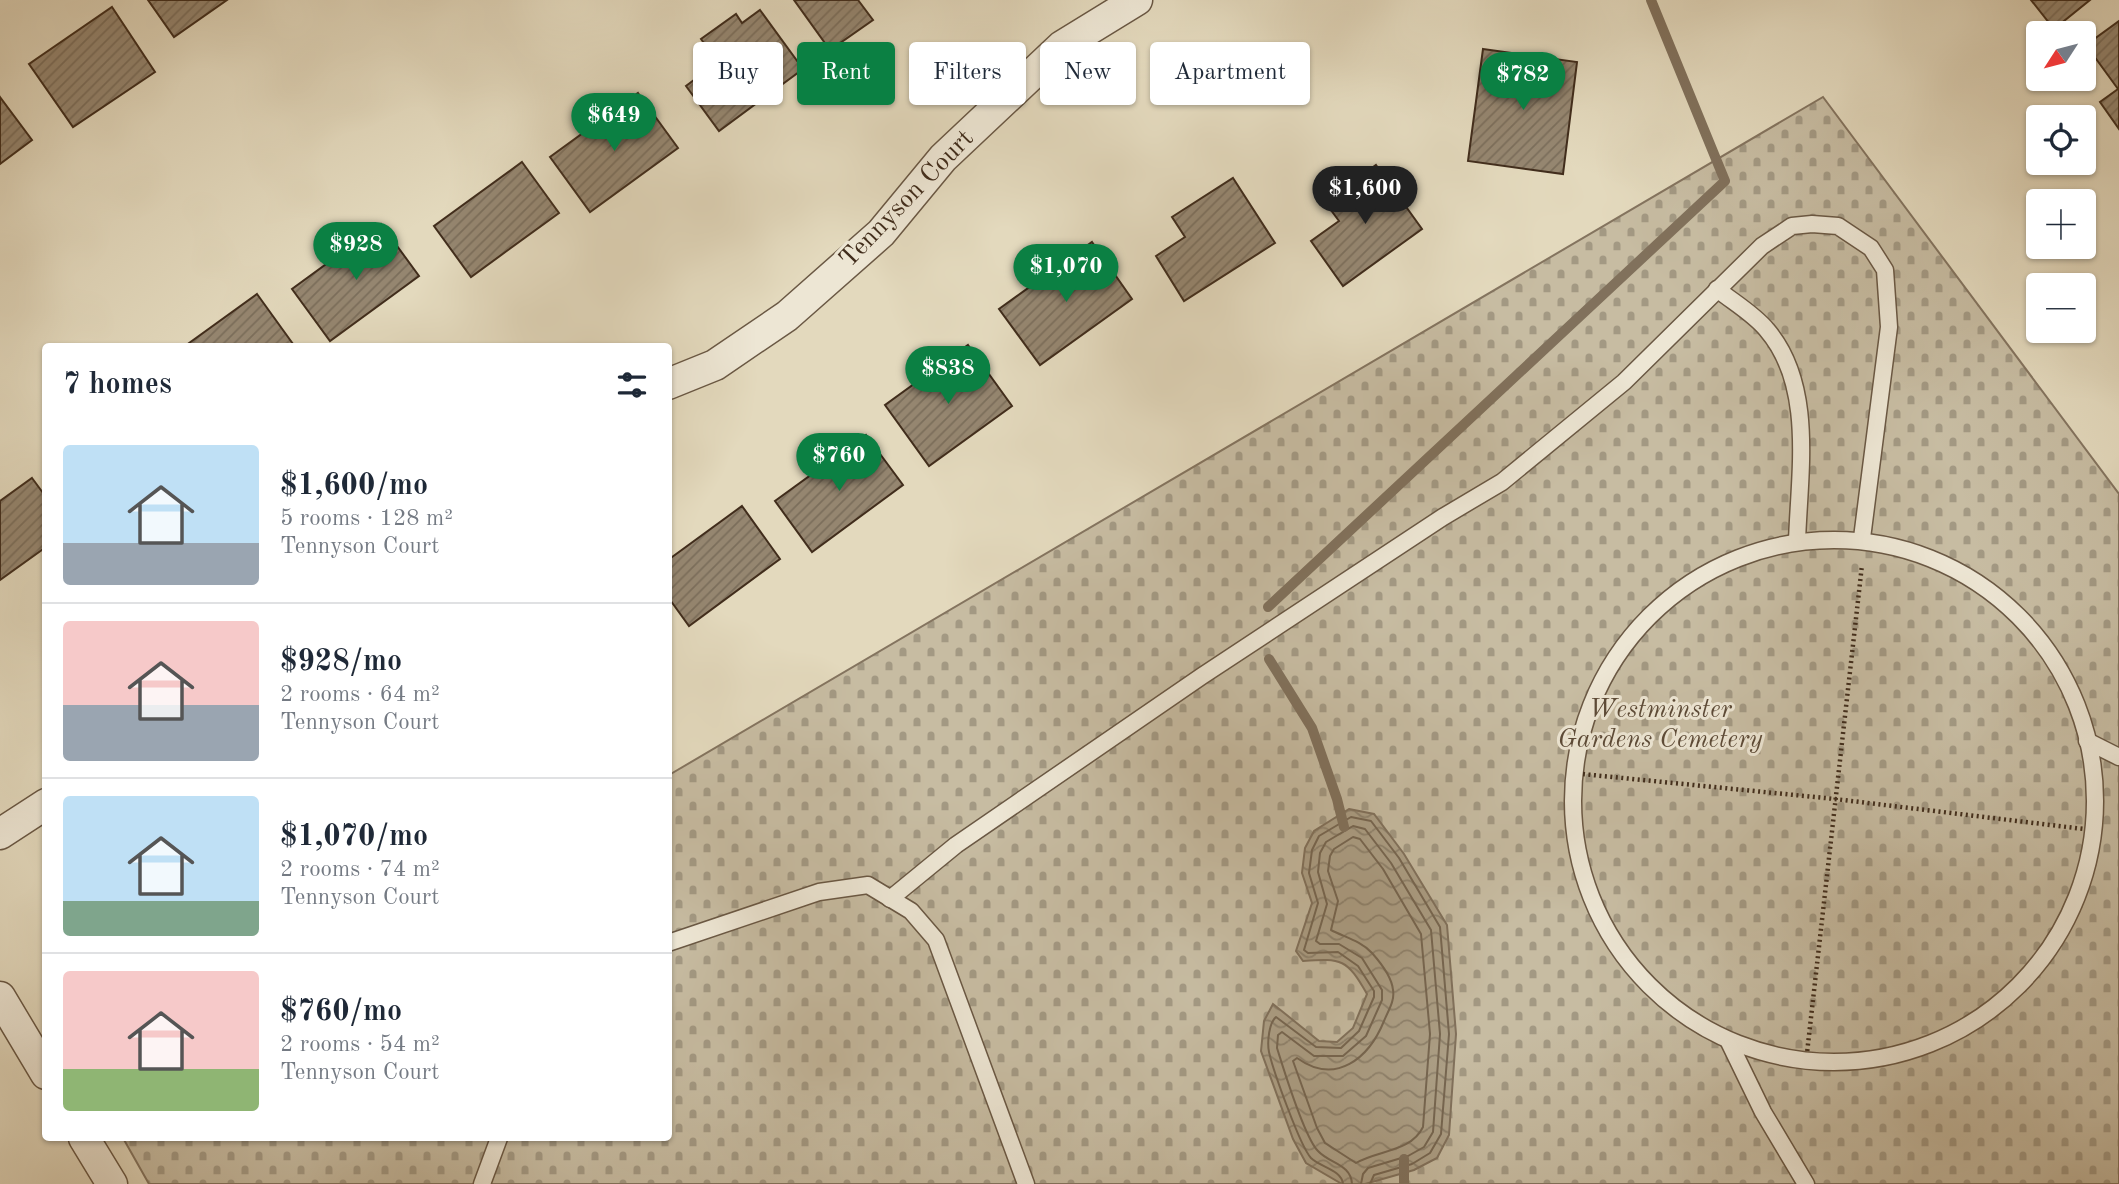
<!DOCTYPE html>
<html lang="en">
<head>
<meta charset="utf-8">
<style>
	:root { --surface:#fff; --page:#f6f6f7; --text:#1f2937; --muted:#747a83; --line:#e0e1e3; --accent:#0b8043 }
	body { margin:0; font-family:"Old Standard TT",serif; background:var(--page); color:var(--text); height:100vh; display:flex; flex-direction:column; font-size:26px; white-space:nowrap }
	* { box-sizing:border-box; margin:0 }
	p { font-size:23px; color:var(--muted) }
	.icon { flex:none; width:38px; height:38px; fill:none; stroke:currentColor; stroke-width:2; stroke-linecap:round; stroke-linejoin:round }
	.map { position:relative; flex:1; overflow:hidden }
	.sheet { position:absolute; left:42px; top:343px; width:630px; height:798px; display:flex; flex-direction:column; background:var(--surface); border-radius:7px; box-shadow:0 2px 5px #0004 }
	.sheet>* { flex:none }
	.guide { position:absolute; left:693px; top:42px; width:665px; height:63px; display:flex; gap:14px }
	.needle { width:46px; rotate:234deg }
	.tools { position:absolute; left:2026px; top:21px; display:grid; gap:14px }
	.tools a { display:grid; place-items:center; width:70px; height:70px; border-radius:7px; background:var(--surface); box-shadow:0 2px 5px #0004; font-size:35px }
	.price { position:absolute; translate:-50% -60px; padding:0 16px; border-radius:24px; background:var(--accent); color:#fff; font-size:23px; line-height:46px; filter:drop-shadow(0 2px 4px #0008) }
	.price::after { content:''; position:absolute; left:50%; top:42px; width:21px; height:16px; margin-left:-10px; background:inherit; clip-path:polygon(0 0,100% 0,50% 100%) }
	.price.on { background:#222; color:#fff }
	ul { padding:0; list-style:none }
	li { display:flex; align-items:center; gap:21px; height:175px; padding:0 21px }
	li+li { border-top:2px solid var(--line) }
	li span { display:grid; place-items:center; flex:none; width:196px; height:140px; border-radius:7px; color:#555 }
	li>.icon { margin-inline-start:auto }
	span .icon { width:84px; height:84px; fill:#fffc; stroke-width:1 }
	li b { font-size:30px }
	h2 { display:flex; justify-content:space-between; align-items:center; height:84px; padding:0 21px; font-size:30px }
	.chip { padding:0 24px; border-radius:7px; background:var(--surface); box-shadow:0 2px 5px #0004; font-size:24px; line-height:63px }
	.chip.on { background:var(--accent); color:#fff }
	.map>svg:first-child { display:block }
	.cemetery { fill:url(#cemetery-stones); stroke:#84745f; stroke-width:2 }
	.water { fill:url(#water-waves); stroke:#81715c; stroke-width:2 }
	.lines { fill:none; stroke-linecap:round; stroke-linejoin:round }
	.shore { stroke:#766651; stroke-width:2 }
	.stream { stroke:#81715c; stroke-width:10 }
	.building { fill:url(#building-hatch); stroke:#412d1c; stroke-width:2 }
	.service-casing { stroke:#6a5844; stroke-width:19 }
	.minor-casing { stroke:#6a5844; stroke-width:33 }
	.path { stroke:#412d1c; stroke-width:4.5; stroke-dasharray:2 3.5; stroke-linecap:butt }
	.service { stroke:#ede6d4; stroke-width:16 }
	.minor { stroke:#ede6d4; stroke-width:30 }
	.labels { text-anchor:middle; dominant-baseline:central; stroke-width:6; stroke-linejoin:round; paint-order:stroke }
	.street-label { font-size:26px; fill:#412d1c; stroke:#ede6d4 }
	.park-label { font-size:26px; font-style:italic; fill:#5c4a37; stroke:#ede6d4 }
</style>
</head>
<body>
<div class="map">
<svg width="2119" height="1184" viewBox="0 0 2119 1184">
	<defs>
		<pattern id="cemetery-stones" width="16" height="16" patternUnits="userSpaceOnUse" patternTransform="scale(1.75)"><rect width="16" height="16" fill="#c7bca2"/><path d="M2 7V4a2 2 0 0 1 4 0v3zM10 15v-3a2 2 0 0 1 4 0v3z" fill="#a39983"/></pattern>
		<pattern id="water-waves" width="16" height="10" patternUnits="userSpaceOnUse" patternTransform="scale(1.75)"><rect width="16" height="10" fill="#ac9f86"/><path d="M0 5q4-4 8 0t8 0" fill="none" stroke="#8e826d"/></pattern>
		<pattern id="building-hatch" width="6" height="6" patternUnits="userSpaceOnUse" patternTransform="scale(1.75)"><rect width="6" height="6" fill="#958670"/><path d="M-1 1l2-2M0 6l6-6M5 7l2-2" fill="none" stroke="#7b6e5b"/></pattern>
	</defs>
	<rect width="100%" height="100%" fill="#e3d9bd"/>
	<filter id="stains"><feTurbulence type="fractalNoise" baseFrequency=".00286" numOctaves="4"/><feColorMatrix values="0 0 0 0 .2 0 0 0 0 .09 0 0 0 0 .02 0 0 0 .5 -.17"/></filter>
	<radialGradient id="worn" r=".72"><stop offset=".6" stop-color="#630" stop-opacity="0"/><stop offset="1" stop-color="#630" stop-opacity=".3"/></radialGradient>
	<polygon class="cemetery" points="1823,97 2119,494 2119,1184 149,1184 123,1138 668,1138 669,775"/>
	<path class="water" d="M1349 809 1374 814 1404 854 1447 925 1456 1034 1449 1135 1437 1158 1414 1170 1365 1184H1342L1306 1163 1293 1139 1261 1051 1264 1021 1273 1004 1319 1041 1337 1042 1353 1028 1367 994C1347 959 1342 958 1303 961L1296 951 1312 903 1302 873 1305 848 1314 831Z"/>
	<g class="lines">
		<g class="shore">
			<path d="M1353 837 1360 839 1383 869 1421 934 1430 1034 1423 1127C1411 1152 1378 1150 1356 1163L1325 1143 1317 1128 1293 1061 1297 1058C1336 1086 1369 1058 1384 1021 1388 1011 1395 1001 1393 990 1392 978 1380 962 1372 953 1361 941 1344 937 1331 930L1338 901 1328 871 1330 856 1334 849Z"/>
			<path d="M1343 1184C1342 1170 1320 1167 1311 1158 1300 1146 1273 1070 1269 1052 1267 1042 1269 1023 1276 1017L1316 1047 1341 1048 1359 1031 1374 997V991L1358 966 1338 952 1308 953 1304 950 1318 903 1309 873 1312 850 1319 836 1351 817 1371 821 1399 858 1440 927 1449 1034 1441 1134 1430 1153 1412 1164 1374 1175 1370 1184"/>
			<path d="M1352 1184C1351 1164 1330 1164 1318 1151 1304 1137 1284 1070 1277 1048L1278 1035 1282 1032 1314 1056H1343L1366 1036 1382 1000V990L1362 958 1339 944H1320L1316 941 1327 904 1318 872 1320 853 1326 842 1353 826 1365 829 1391 863 1431 930 1440 1034 1433 1132 1424 1147 1408 1156 1368 1168 1363 1174 1361 1184"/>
		</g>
		<g class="stream">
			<polyline points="1268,607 1725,181 1651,0"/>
			<polyline points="1269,659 1312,728 1337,799 1344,827"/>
			<polyline points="1404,1159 1404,1184"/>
		</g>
	</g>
	<g class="building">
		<polygon points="148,0 227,0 174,37"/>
		<polygon points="794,0 858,0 873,20 830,50"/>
		<polygon points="2031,0 2090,0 2054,29"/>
		<polygon points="112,7 155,72 73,127 29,64"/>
		<polygon points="760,10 803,69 719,131 686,86 718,62 701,39 736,14 742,23"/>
		<polygon points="2119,21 2119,129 2100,102 2118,89 2086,45"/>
		<polygon points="1483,49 1577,62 1563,174 1468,161"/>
		<polygon points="638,93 678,148 590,212 550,157"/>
		<polygon points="0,97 32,140 0,164"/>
		<polygon points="522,162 559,213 471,277 434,226"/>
		<polygon points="1376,165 1422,229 1343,286 1311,241 1339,221 1325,202"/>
		<polygon points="1233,178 1275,243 1184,301 1156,256 1185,237 1172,217"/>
		<polygon points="381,224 419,276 330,341 292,289"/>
		<polygon points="1092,242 1132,299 1040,365 999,309"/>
		<polygon points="257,294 293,344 290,346 185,346"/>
		<polygon points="968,345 1012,406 929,466 885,405"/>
		<polygon points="866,435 903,485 812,552 775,501"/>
		<polygon points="32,478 46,497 46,547 0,580 0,501"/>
		<polygon points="742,506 780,559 689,626 668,597 668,560"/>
	</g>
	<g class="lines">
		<defs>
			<g id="service">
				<path d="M1717 289C1733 302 1754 314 1767 330 1815 386 1799 474 1797 542"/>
				<circle cx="1834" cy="801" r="261"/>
				<polyline points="2087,741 2119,757"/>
				<polyline points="890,899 956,845 1202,676 1443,517 1502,482 1624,382 1762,246 1792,226 1812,224 1838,226 1871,248 1885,270 1889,327 1862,538"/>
				<polyline points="668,943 819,892 868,885 911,911 936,940 1026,1184"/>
				<polyline points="1729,1042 1763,1112 1806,1184"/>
				<polyline points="482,1184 499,1138"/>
			</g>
			<g id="minor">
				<polyline points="668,384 715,365 787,316 881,233 943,158 1062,46 1137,0"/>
				<polyline points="0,834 46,804"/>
				<polyline points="0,997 46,1074"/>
				<polyline points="84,1138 112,1184"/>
			</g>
		</defs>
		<use href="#service" class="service-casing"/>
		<use href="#minor" class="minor-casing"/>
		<g class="path">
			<polyline points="1572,773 1835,799 2092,830"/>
			<polyline points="1806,1062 1862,565"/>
		</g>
		<use href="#service" class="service"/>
		<use href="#minor" class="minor"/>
	</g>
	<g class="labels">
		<g class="street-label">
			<text transform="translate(907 199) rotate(-46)">Tennyson Court</text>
		</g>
		<g class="park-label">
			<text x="1660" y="710">Westminster<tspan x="1660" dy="30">Gardens Cemetery</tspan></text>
		</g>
	</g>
	<rect width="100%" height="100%" filter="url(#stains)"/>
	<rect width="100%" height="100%" fill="url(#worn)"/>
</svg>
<div class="tools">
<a><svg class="needle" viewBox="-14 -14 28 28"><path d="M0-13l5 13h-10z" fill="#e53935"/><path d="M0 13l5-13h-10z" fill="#747a83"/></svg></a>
<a><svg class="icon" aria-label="locate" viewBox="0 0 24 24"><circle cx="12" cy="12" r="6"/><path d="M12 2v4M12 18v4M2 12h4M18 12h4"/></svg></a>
<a>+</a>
<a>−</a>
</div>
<b class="price" style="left:1523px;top:112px">$782</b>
<b class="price" style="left:614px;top:153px">$649</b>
<b class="price on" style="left:1365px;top:226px">$1,600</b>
<b class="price" style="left:356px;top:282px">$928</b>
<b class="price" style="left:1066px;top:304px">$1,070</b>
<b class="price" style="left:948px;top:406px">$838</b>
<b class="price" style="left:839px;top:493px">$760</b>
<div class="guide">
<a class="chip">Buy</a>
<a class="chip on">Rent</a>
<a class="chip">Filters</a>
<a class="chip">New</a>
<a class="chip">Apartment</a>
</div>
<section class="sheet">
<h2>7 homes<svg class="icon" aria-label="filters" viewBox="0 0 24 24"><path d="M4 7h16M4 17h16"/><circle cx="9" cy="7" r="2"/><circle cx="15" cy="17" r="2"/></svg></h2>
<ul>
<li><span style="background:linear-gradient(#bfe0f5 70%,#9aa5b1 0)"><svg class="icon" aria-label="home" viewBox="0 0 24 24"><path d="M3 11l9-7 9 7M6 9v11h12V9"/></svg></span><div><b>$1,600/mo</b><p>5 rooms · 128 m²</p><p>Tennyson Court</p></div></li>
<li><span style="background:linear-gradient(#f6c9c9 60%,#9aa5b1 0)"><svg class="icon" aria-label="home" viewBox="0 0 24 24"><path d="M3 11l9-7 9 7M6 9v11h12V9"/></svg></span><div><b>$928/mo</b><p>2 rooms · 64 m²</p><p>Tennyson Court</p></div></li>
<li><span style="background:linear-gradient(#bfe0f5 75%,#7fa58c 0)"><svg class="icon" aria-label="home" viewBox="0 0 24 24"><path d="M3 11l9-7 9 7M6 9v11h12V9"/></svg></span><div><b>$1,070/mo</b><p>2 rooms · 74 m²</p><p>Tennyson Court</p></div></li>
<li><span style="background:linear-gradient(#f6c9c9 70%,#8fb573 0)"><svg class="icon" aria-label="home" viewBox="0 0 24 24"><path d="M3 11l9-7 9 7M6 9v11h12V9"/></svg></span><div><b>$760/mo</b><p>2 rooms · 54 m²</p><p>Tennyson Court</p></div></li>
</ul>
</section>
</div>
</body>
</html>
